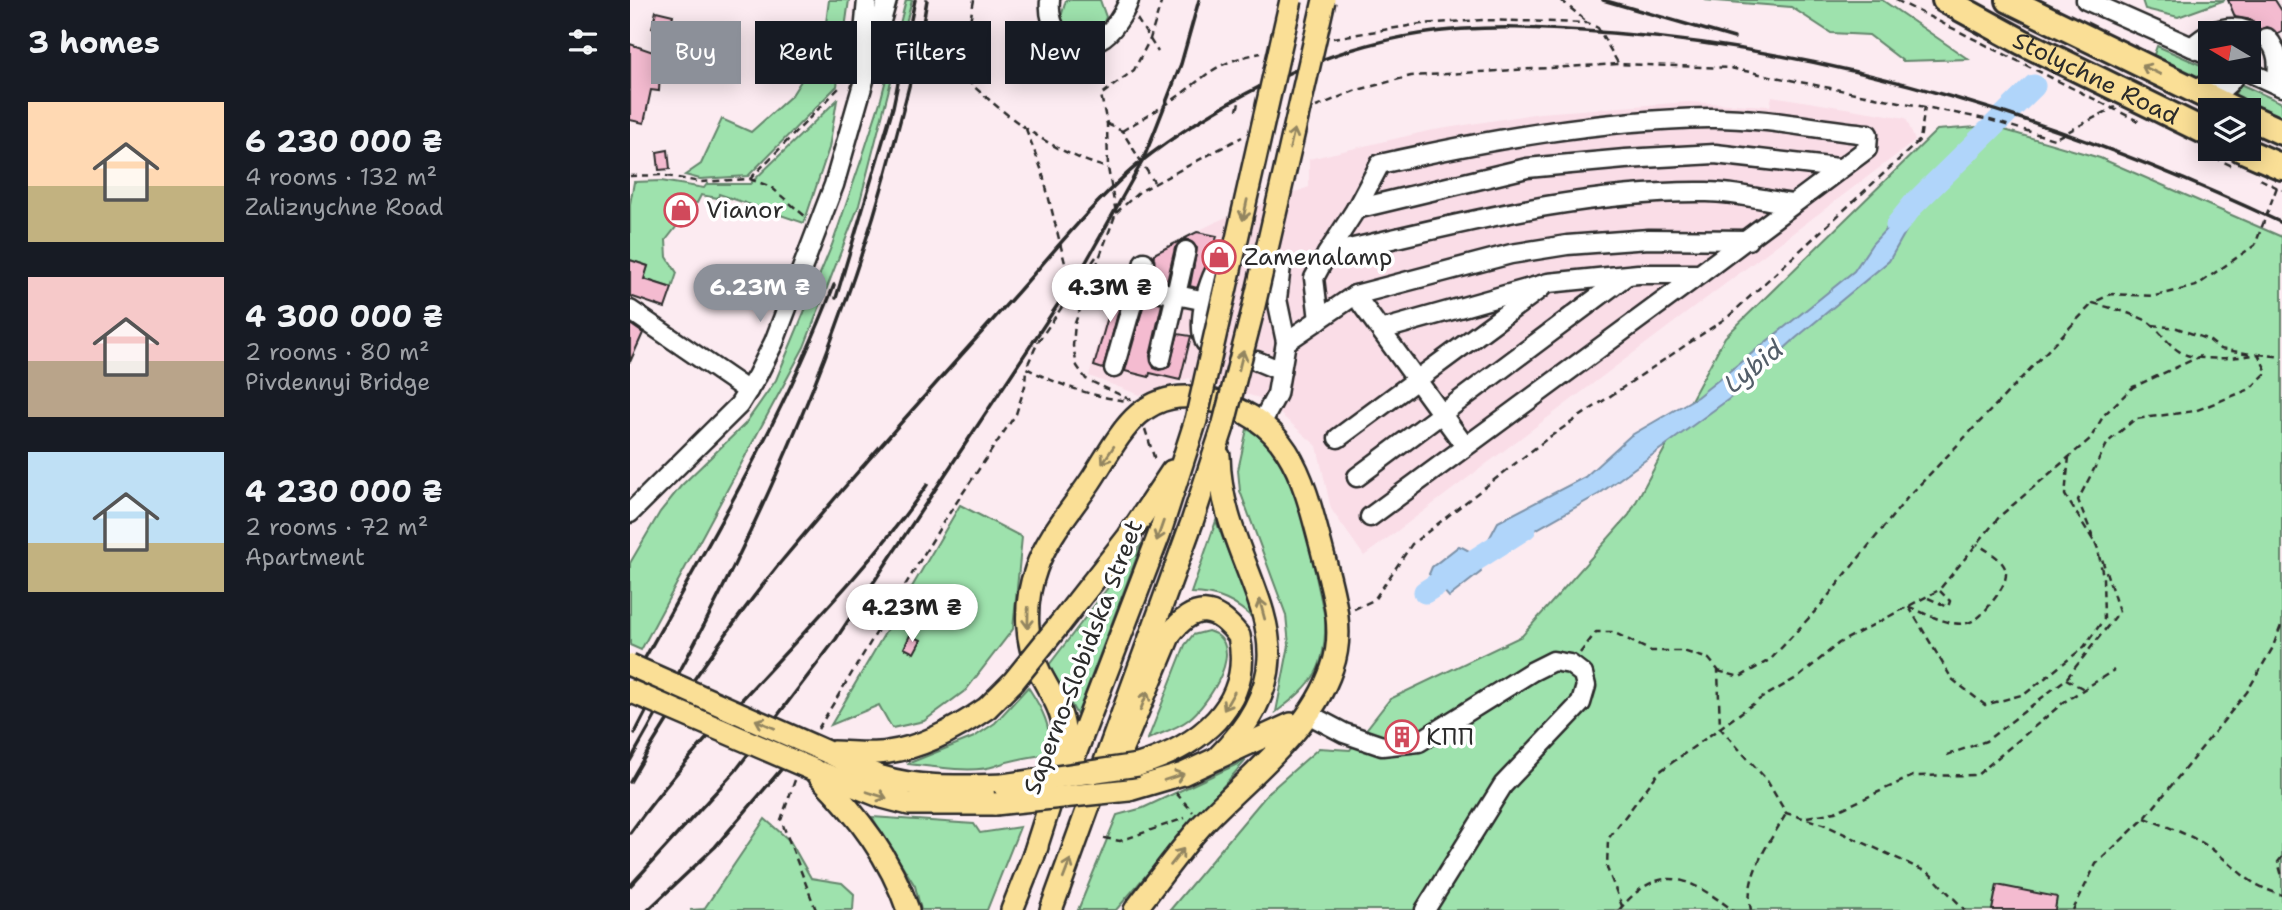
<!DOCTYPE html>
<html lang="en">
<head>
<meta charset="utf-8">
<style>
	:root { --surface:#171b24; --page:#20242c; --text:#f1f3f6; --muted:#9ea1a6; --accent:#8c9099 }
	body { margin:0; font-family:"Shantell Sans",sans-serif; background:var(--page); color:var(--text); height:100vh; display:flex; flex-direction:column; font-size:26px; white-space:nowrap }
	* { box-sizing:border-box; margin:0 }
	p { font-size:23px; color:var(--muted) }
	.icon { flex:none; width:38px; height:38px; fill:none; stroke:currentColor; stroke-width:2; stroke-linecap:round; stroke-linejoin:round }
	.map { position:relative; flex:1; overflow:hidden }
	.side { display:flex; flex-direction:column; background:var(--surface); width:630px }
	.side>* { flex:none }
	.hud { position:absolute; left:21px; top:21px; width:665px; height:63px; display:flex; gap:14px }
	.needle { width:46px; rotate:280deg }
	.buttons { position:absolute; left:1568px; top:21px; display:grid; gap:14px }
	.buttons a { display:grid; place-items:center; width:63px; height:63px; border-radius:0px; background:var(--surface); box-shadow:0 4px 18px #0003; font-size:35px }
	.price { position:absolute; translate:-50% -60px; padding:0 16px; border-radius:24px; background:#fff; color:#222; font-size:23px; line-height:46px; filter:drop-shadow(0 2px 4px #0008) }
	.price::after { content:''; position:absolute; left:50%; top:42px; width:21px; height:16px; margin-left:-10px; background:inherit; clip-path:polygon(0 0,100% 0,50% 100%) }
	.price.active { background:var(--accent); color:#fff }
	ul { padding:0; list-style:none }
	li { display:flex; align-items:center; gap:21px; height:175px; padding:0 28px }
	li span { display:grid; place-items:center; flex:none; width:196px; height:140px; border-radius:0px; color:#555 }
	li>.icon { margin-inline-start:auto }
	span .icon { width:84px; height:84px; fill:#fffc; stroke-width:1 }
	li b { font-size:30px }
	h2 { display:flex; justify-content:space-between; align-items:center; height:84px; padding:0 28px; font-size:30px }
	.tag { padding:0 24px; border-radius:0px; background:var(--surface); box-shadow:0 4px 18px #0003; font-size:24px; line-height:63px }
	.tag.active { background:var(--accent); color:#fff }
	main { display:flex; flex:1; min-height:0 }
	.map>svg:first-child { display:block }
	.built { fill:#fadde7 }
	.green { fill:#9ee2ad; stroke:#64866c; stroke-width:2 }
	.water { fill:#b0d5fa; stroke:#7b91a7; stroke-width:2 }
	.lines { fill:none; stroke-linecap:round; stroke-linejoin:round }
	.river { stroke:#b0d5fa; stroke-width:23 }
	.building { fill:#f4bbd0; stroke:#2b2b2b; stroke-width:2 }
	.minor-tunnel { stroke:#d2c5c9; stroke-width:18; stroke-dasharray:18 9; stroke-linecap:butt }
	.minor-casing { stroke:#2b2b2b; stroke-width:23 }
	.major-casing { stroke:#2b2b2b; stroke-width:26 }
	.highway-casing { stroke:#2b2b2b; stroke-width:30 }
	.path { stroke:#2b2b2b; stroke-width:2.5; stroke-dasharray:7 5; stroke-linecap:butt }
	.minor { stroke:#fff; stroke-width:18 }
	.major { stroke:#fadf96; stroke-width:21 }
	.highway { stroke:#fadf96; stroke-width:24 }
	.rail { stroke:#2b2b2b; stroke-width:3.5 }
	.major-bridge-casing { stroke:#2b2b2b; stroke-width:26; stroke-linecap:butt }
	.major-bridge { stroke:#fadf96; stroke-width:21 }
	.oneway { stroke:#928560 }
	.labels { text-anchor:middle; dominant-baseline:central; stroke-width:7; stroke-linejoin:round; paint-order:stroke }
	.street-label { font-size:24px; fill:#2b2b2b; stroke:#fff }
	.poi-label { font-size:24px; fill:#2b2b2b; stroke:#fff; text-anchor:start }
	.water-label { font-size:26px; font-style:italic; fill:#535e69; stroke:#fff }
</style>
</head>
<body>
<main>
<section class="side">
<h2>3 homes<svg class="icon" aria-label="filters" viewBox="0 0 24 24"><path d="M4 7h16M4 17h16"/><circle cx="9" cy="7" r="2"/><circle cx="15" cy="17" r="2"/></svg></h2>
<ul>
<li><span style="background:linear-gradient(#ffd9b3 60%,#c2b280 0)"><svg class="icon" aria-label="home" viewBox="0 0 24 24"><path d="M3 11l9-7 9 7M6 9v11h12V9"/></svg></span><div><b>6 230 000 ₴</b><p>4 rooms · 132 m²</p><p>Zaliznychne Road</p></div></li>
<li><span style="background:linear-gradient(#f6c9c9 60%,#b9a48a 0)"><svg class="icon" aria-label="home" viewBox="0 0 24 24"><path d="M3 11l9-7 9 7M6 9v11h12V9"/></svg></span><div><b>4 300 000 ₴</b><p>2 rooms · 80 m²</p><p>Pivdennyi Bridge</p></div></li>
<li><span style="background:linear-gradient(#bfe0f5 65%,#c2b280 0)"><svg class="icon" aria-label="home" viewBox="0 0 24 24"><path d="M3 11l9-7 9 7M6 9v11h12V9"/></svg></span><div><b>4 230 000 ₴</b><p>2 rooms · 72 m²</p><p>Apartment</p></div></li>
</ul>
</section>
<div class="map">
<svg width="1652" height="910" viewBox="0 0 1652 910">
	<rect width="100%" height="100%" fill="#fcebf1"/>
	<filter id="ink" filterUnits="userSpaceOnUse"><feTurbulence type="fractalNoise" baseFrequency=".0143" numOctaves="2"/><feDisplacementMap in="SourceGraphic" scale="14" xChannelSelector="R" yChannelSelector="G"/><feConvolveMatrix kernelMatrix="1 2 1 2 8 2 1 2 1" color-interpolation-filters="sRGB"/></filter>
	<g filter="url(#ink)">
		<polygon class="built" points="1142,96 1276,118 1285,141 734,556 701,509 687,446 633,399 559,378 510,395 459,376 488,270 592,219 679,187 679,159 798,131 910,113 1058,102 1140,106"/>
		<g class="green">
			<polygon points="199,0 219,0 207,86 118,176 70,179 55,175 71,164 92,119 121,132 162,95 193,46"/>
			<polygon points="276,0 282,0 229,205 174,347 11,650 0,645 0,563 30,512 51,486 115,424 146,380 202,245 232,158 251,99"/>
			<path d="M436 0H470L476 17C468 42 437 43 431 17Z"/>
			<polygon points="1074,0 1252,0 1338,59 1273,61 1239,35 1201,33 1161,7"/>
			<polygon points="1512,0 1595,0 1548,17 1515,9"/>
			<polygon points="1527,46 1580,69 1584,78 1574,82 1522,60"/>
			<polygon points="1610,84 1652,103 1652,121 1603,98"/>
			<polygon points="207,100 199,148 174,223 89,194 88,198 71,195 67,203 55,202 50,222 36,240 37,257 47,273 42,288 14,279 18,266 0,260 0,204 4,182 31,181 74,188 77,184 120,184"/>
			<polygon points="1361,126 1470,158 1652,237 1652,910 540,910 639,792 689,748 720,750 760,699 892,636 999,515 1095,337 1307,130"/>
			<path d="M617 429C668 452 682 565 695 617 697 667 685 683 646 712L659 645 656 615 610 491 608 470Z"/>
			<polygon points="330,505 392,537 383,629 336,690 294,721 262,728 249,705 201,725"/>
			<path d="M586 521 625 620C606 602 588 593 561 593Z"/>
			<polygon points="512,543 447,715 419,665"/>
			<path d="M578 631C620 643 578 705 558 720 546 729 531 733 518 739L555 645 563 635Z"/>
			<path d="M398 687C411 707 424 729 418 754 400 757 382 759 365 766 342 774 301 766 277 764L344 737 365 723Z"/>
			<polygon points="616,760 486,910 448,910 487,815 513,808"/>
			<polygon points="242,817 344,824 350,833 390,827 357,910 291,910 285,886"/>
			<polygon points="135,819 160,841 181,878 212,883 224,894 223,910 60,910 74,909"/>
		</g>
		<g class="water">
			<polygon points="1284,199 1289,208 1259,261 1166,338 1099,399 969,494 877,546 859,539 868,522 955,477 1000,436 1067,397 1161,322 1224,271 1242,244"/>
			<path d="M829 546C842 551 850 558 851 572L819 597 799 574 802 567Z"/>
		</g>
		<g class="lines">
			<g class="river">
				<polyline points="1267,225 1283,205 1404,86"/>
				<polyline points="795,592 895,528"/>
			</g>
		</g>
		<g class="building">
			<polygon points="1598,0 1645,0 1652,11 1652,32 1648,34 1636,27 1629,30 1622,20 1605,17"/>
			<polygon points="26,11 43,15 39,32 22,28"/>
			<polygon points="0,44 32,55 26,72 30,72 29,91 21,90 14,123 0,120"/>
			<polygon points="67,51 84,56 77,80 60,75"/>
			<polygon points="38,150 40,169 29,170 27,152"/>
			<polygon points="567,232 587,236 582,255 567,288 560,286 567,248 558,240 552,240 545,248 537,282 521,278 524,254"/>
			<polygon points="0,260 18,266 14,279 42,288 35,308 0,296"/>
			<polygon points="489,278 497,280 473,369 464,366"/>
			<polygon points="515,300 532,304 520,356 524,368 529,370 539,367 548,334 561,336 550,380 520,373 519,377 495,371"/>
			<polygon points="0,324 13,333 0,362"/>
			<polygon points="280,635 291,640 284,653 274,648"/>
			<polygon points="1367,885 1427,897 1425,910 1362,910"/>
		</g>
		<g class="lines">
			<g class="minor-tunnel">
				<polyline points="596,257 636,250 644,258"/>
				<polyline points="575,342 624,360"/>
			</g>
			<defs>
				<g id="minor">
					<path d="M420 0C417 30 438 57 470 39 482 33 495 12 499 0"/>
					<polyline points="1456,0 1580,55"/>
					<path d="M1637 38C1650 52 1648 66 1647 84"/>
					<path d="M1562 47C1578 32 1596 23 1618 31"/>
					<polyline points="231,66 237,0"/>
					<polyline points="1619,72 1652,87"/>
					<path d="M1567 92C1587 92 1598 90 1606 72"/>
					<path d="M726 209 750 164C858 140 968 120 1079 118 1130 117 1187 129 1238 134L1237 149 1070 274H1008L918 283 751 330"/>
					<polyline points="697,254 726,209 897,168 995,159 1085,154 1208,168"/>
					<polyline points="507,287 576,301"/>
					<polyline points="725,295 835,446"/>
					<polyline points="0,310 118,391"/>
					<path d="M689 320 684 278 697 254C822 226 948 190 1077 192 1104 192 1134 200 1162 204"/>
					<path d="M575 342C566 323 579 270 596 257"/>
					<polyline points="656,342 725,295 881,254 937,245 1019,239 1118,240"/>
					<polyline points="531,359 556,251"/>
					<polyline points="627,361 651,371"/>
					<polyline points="484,368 514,262"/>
					<polyline points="632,422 647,394 656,342 647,299 651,266"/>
					<polyline points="708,438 911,288"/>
					<polyline points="727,477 996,276"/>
					<polyline points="0,513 109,405 127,376 144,342 204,185 257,0"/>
					<polyline points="740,517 1070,274"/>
					<polyline points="678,714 714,733 752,746 789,742 901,672 923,661 940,664 953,674 956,686 951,703 873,785 795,910"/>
				</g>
				<g id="major">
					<polyline points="429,625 498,537 542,471"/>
					<path d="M197 752C215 760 234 772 252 777 291 789 333 786 373 785"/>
					<path d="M203 752C220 752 241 755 258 752 294 747 328 728 357 708"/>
					<path d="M587 758C702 644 591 577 589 456"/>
					<path d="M487 761 540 634C564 603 585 605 609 636 624 706 567 747 508 765"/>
					<polyline points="184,770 252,797 279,804 365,804"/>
					<path d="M190 777C228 816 260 857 278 910"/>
					<polyline points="436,778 529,535 566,420"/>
					<polyline points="499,790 553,774 661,724"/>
					<path d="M403 858C412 826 437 762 434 730 432 709 420 692 411 675 394 643 394 602 406 569 417 537 441 510 460 482 475 460 489 431 509 414 529 397 551 394 576 399 660 417 673 477 692 550 702 588 716 630 702 668 680 733 617 777 572 825 548 852 527 882 505 910"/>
					<polyline points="382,910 407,847"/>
					<polyline points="421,910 562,522 593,427"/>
				</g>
				<g id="highway">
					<path id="s1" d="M1315 0 1392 42 1580 134"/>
					<polyline points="1379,0 1605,110"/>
					<polyline points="1619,117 1652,132"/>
					<polyline points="1611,149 1652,167"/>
				</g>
			</defs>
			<use href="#minor" class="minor-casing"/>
			<use href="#major" class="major-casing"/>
			<use href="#highway" class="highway-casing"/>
			<g class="path">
				<path d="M344 0 330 74C374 114 419 152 478 168"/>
				<polyline points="931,0 958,23"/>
				<polyline points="1266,0 1510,122"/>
				<polyline points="507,19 528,52"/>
				<polyline points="703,38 791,24 853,20 958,23 968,28 988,63"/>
				<polyline points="686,107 724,91 781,76 988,64 1100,68 1360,120 1424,139 1485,107"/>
				<polyline points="607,110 609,103"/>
				<polyline points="477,124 492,131 524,182"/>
				<polyline points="396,129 412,171 442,291"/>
				<path d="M492 131C508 121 524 112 540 102 578 76 581 63 631 53"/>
				<polyline points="1573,152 1602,166"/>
				<polyline points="0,176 31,175 70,182 120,179 141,187 176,217"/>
				<polyline points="120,179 210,87"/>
				<polyline points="1630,179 1652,190"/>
				<polyline points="486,213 509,192 612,137"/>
				<path d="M466 257 408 342 396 368C429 385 460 396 497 401"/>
				<polyline points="1522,325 1547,328 1579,340 1590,349 1621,354"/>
				<polyline points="1628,354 1652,357"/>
				<polyline points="501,400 456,379 447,366 443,346 445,323 486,213 478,168 477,124 471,95 504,70 520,39 532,0"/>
				<polyline points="515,429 526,463"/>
				<polyline points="1439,457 1435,495 1465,543"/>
				<polyline points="1298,598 1318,607 1320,601 1310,591"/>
				<path d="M1279 607 1322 679 1355 705 1395 694 1454 647 1474 619 1473 577 1468 549 1448 500 1478 442 1505 419 1565 411 1620 389 1637 372 1628 354C1610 358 1569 362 1552 353 1539 346 1531 332 1520 323 1510 315 1477 307 1463 303L1481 294 1525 296 1566 286 1625 245 1647 187"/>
				<path d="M1279 607C1295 613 1320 627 1337 623 1349 620 1355 611 1362 602 1386 571 1378 563 1347 544"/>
				<polyline points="724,609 744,600 782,544 918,438 1099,316 1290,140 1295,106"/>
				<polyline points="950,653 966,632 983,632 1021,651 1053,651 1079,659 1088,670 1090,728 1136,779 1156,813 1193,824 1299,873 1335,910"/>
				<polyline points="1088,671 1110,677 1141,659 1190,606 1278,497 1463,303"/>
				<polyline points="1436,679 1454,689"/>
				<polyline points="188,729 314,521 386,414 395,386 396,368"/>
				<polyline points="1317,755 1356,741 1436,679 1489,612 1472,559"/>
				<polyline points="165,780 151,820 186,910"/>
				<polyline points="546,793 563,812"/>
				<polyline points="1177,817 1205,812 1283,776 1347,775 1434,702 1484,670"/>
				<path d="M1515 818C1540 828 1568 837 1588 854 1615 876 1618 884 1652 895"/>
				<polyline points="474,838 490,841 555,818"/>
				<polyline points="1652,857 1648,862 1652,876"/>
				<polyline points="992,906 977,868 978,839 1029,772 1130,699 1170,676 1209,643 1309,590 1370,516 1460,439 1474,415 1503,387 1571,356"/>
				<path d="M989 910C1031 860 1058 878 1103 910"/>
				<path d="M1121 910C1113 876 1140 842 1156 814"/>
				<polyline points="1443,910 1466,864 1515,818 1617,692 1642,649 1652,623"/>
			</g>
			<use href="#minor" class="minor"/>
			<use href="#major" class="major"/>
			<use href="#highway" class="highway"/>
			<g class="rail">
				<polyline points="973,0 1104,38"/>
				<polyline points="206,298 263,107 285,0"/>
				<path d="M0 685C72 554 151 424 204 285"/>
				<polyline points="5,733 34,677"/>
				<path d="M0 761C107 574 199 378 257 170 272 114 288 57 297 0"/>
				<path d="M0 782C44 705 95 632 150 563 227 471 307 382 387 293 427 248 473 190 521 154 599 96 692 49 790 34 853 24 918 28 982 33 1211 51 1445 125 1652 223"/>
				<path d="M0 833C89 709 210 610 297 485"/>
				<polyline points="0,886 106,770 206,639 456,262 512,162 524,133 551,64 569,0"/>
				<polyline points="18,910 85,847 154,766"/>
			</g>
			<defs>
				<g id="major-bridge">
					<polyline points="566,420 661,0"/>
					<polyline points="593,427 623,310 694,0"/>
					<polyline points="0,665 197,752"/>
					<polyline points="0,691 184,770"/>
					<polyline points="357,708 383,682 429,625"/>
					<polyline points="373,785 508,765"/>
					<polyline points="365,804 499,790"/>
				</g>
			</defs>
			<use href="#major-bridge" class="major-bridge-casing"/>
			<use href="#major-bridge" class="major-bridge"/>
		</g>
		<defs><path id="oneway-shaft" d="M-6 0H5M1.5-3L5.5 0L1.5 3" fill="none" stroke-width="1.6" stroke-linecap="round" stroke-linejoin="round" transform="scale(1.75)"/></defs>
		<g class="oneway">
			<use href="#oneway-shaft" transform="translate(1521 70) rotate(-154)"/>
			<use href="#oneway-shaft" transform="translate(662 139) rotate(-77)"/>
			<use href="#oneway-shaft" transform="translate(615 210) rotate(102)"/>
			<use href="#oneway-shaft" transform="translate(611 361) rotate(-76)"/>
			<use href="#oneway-shaft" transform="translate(478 455) rotate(124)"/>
			<use href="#oneway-shaft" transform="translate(530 531) rotate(109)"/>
			<use href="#oneway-shaft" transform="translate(632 609) rotate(-105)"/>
			<use href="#oneway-shaft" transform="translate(398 618) rotate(91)"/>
			<use href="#oneway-shaft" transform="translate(514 701) rotate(-69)"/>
			<use href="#oneway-shaft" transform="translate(599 701) rotate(120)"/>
			<use href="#oneway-shaft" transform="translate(135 724) rotate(-156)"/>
			<use href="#oneway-shaft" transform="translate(544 777) rotate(-18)"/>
			<use href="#oneway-shaft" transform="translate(247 795) rotate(18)"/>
			<use href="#oneway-shaft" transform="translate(547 857) rotate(-52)"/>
			<use href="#oneway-shaft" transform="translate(437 869) rotate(-69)"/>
		</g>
	</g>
	<defs>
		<symbol id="shop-ring" viewBox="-11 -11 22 22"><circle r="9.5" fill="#fff" stroke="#d1495b" stroke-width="1.5"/><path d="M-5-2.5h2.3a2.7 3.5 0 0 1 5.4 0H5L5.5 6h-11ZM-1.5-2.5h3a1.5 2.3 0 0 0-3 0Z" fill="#d1495b"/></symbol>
		<symbol id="building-ring" viewBox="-11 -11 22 22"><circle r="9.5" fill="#fff" stroke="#d1495b" stroke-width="1.5"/><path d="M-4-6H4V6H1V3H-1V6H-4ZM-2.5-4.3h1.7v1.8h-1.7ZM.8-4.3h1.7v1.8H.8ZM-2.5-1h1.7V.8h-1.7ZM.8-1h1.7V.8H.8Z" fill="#d1495b"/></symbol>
	</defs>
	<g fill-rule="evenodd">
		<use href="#shop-ring" x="32" y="191" width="38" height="38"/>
		<use href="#shop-ring" x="570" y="238" width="38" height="38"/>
		<use href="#building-ring" x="753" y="718" width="38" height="38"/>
	</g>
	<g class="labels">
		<g class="street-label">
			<text stroke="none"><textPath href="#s1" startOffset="170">Stolychne Road</textPath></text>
			<text transform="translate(453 657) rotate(-69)">Saperno-Slobidska Street</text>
		</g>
		<g class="poi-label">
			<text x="76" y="210">Vianor</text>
			<text x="614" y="257">Zamenalamp</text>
			<text x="796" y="737">КПП</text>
		</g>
		<g class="water-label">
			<text transform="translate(1123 366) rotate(-39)">Lybid</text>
		</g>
	</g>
</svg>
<div class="buttons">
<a><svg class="needle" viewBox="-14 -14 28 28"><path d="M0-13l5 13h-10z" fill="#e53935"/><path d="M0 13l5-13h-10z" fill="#9ea1a6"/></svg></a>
<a><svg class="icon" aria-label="layers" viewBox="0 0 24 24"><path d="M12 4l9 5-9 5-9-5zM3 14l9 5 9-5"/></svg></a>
</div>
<b class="price active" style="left:130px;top:324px">6.23M ₴</b>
<b class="price" style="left:480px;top:324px">4.3M ₴</b>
<b class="price" style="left:282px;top:644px">4.23M ₴</b>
<div class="hud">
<a class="tag active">Buy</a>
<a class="tag">Rent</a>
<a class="tag">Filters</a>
<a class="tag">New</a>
</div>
</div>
</main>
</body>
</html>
